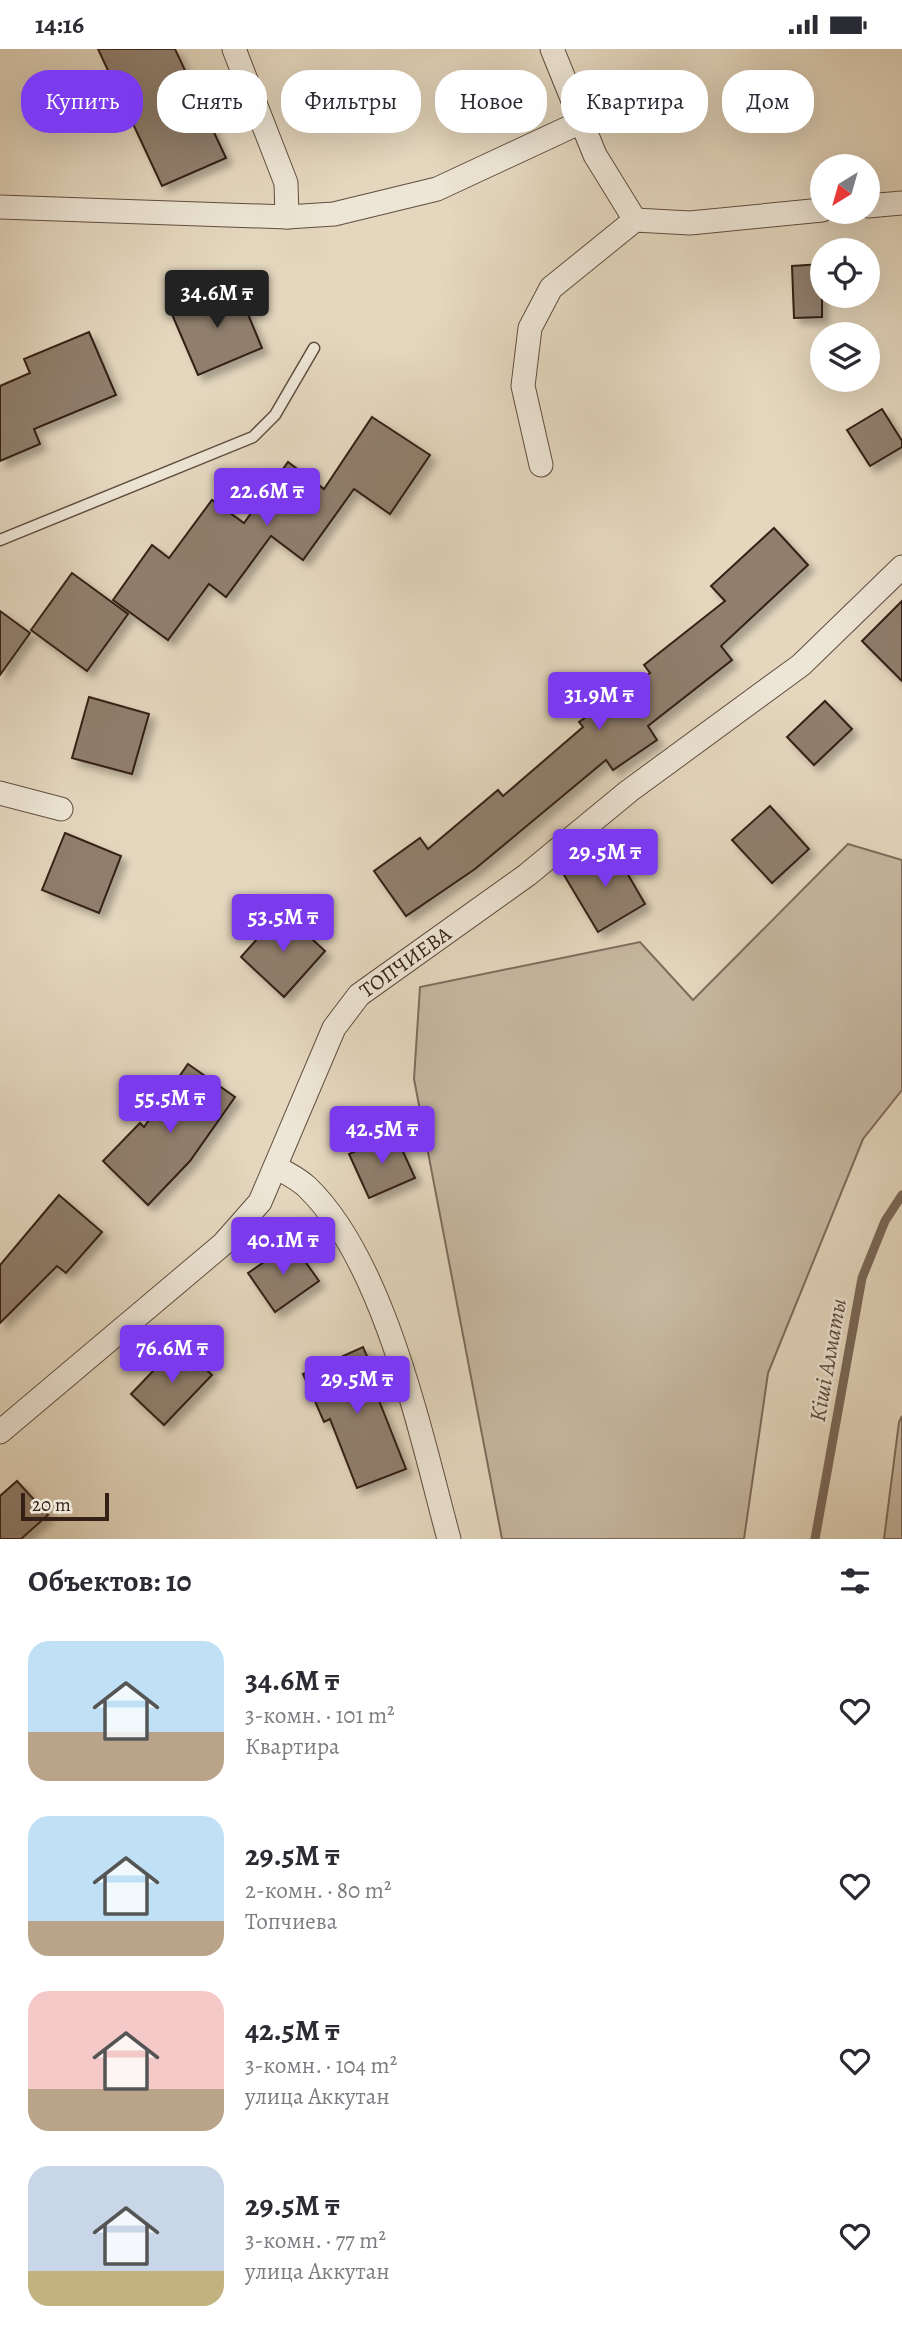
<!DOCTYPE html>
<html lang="ru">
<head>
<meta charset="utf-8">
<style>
	:root { --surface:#fff; --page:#f7f7f7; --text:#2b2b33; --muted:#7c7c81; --accent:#7c3aed }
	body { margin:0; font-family:Alegreya,serif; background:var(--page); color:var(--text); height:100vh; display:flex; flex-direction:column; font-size:26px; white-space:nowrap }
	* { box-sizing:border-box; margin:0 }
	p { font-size:23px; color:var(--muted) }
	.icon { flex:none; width:38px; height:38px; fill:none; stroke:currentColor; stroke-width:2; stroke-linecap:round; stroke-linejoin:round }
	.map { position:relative; height:1490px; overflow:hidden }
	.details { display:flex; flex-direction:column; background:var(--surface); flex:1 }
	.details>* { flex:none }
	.hud { position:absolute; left:21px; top:21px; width:861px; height:63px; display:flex; gap:14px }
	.needle { width:46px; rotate:217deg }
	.controls { position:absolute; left:810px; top:105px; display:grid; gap:14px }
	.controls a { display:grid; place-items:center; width:70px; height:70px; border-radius:50%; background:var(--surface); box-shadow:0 7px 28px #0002; font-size:35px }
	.scale { position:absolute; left:21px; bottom:18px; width:88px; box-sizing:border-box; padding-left:7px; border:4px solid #342016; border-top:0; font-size:19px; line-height:24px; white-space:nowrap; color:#342016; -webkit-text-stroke:5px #ede5d5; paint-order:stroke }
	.price { position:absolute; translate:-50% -60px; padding:0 16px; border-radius:7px; background:var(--accent); color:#fff; font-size:23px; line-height:46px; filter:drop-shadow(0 2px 4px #0008) }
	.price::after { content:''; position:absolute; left:50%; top:42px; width:21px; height:16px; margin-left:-10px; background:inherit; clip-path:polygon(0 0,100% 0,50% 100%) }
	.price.current { background:#222; color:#fff }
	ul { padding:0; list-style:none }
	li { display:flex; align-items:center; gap:21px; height:175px; padding:0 28px }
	li span { display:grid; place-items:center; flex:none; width:196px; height:140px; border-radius:21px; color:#555 }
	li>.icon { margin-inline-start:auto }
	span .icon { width:84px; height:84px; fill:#fffc; stroke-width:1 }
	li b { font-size:30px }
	h2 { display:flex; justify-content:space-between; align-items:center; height:84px; padding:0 28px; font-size:30px }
	.tag { padding:0 24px; border-radius:28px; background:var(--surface); box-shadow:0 7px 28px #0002; font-size:24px; line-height:63px }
	.tag.current { background:var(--accent); color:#fff }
	.status { display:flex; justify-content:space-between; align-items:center; height:49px; padding:0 35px; background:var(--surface); direction:ltr }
	.status svg { height:19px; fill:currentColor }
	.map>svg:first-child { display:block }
	.green { fill:#c6b8a1; stroke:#7d6c5c; stroke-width:2 }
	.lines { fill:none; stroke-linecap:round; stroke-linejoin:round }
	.stream { stroke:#7a6959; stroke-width:9 }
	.building { fill:#907f6d; stroke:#342016; stroke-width:2; filter:url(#shadow) }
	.service-casing { stroke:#604e40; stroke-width:13 }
	.minor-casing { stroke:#604e40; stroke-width:25 }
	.service { stroke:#ede5d5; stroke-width:10 }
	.minor { stroke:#ede5d5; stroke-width:23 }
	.labels { text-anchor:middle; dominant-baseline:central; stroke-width:5; stroke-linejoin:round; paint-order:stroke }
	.street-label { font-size:21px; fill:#342016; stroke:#ede5d5 }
	.water-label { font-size:23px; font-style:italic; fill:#5d4a3d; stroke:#ede5d5 }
</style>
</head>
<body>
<div class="status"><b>14:16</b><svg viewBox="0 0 49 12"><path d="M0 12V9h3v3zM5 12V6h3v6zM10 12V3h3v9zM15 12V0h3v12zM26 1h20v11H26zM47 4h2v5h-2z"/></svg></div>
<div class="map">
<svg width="902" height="1490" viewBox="0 0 902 1490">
	<defs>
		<filter id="shadow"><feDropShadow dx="6" dy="6" stdDeviation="3.5" flood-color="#0004"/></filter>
	</defs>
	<rect width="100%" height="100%" fill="#e4d7be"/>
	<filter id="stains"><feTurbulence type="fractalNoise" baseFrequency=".00286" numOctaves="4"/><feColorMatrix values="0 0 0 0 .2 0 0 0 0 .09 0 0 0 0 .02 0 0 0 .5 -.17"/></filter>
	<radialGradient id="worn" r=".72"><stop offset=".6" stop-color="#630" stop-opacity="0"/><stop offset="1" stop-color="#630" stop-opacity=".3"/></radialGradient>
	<g class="green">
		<polygon points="848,795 902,811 902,1041 863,1090 768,1324 744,1490 502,1490 414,1030 420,938 640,893 693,951"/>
		<polygon points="902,1367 902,1490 884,1490 899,1373"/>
	</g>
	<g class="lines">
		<polyline class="stream" points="815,1490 862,1229 885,1172 902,1146"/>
	</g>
	<g class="building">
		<polygon points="98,0 175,0 226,109 162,137"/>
		<polygon points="822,215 822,268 794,269 792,217"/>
		<polygon points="236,236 262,299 198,326 171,263"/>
		<polygon points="89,283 116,346 34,380 40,395 0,412 0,337 30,324 24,310"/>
		<polygon points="882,360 902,392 902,398 870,417 847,381"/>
		<polygon points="372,368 430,406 390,465 354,440 303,511 271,487 226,548 209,535 168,591 113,551 152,496 169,509 212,451 244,474 288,413 324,440"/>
		<polygon points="774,479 808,516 721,597 732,611 648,677 657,691 613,721 606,711 475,820 406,867 374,822 420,789 428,800 498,741 503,747 583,678 579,673 650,624 644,616 725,552 711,537"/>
		<polygon points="72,524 128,565 87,622 31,581"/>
		<polygon points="902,552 902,632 862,592"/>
		<polygon points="0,562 30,584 0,626"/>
		<polygon points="89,648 149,665 132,725 72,709"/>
		<polygon points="825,652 852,680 814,716 787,688"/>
		<polygon points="770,757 809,800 772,834 732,791"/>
		<polygon points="65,784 121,807 99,864 42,841"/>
		<polygon points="612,798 645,855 598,883 564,826"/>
		<polygon points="282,862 325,902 284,948 241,908"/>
		<polygon points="188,1015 235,1048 190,1112 148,1156 103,1112 140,1074 144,1078"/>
		<polygon points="395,1085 415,1129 369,1149 349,1105"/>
		<polygon points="59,1146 102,1183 66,1224 57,1217 0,1274 0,1216"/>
		<polygon points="292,1194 319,1232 275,1263 248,1224"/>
		<polygon points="179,1295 212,1326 164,1376 131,1345"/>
		<polygon points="363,1298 384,1346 378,1349 406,1420 357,1439 330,1370 324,1373 303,1325"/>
		<polygon points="17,1432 48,1466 21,1490 0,1490 0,1447"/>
	</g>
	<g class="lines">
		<defs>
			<polyline id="service" points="0,491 253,388 275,366 314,299"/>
			<g id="minor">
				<polyline points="552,0 595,106 635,171"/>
				<polyline points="868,157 902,154"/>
				<polyline points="0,158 287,168 286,134 234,0"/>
				<polyline points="287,168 334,165 437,140 581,73"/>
				<polyline points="541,416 523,337 530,279 551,239 635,171 690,174 822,161"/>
				<polyline points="0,744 61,760"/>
				<path d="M276 1118C286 1124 299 1130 307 1138 385 1213 421 1387 449 1490"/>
				<path id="s1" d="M0 1383 223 1195 260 1153 334 979 359 946 527 826 629 742 801 616 902 518"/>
			</g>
		</defs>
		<use href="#service" class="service-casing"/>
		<use href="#minor" class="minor-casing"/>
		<use href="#service" class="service"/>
		<use href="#minor" class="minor"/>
	</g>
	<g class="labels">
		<g class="street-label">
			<text stroke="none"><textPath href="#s1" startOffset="635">ТОПЧИЕВА</textPath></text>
		</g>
		<g class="water-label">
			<text transform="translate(828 1311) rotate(-80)">Кіші Алматы</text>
		</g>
	</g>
	<rect width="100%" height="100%" filter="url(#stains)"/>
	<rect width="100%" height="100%" fill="url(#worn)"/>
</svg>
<div class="controls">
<a><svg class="needle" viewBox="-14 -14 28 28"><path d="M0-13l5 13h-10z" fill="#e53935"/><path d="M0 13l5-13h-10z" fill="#7c7c81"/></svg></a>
<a><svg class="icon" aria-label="locate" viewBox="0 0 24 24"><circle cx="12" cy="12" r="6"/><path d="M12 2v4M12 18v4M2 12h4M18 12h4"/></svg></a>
<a><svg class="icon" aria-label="layers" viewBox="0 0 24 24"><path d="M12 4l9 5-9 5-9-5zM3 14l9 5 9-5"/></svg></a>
</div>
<div class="scale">20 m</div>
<b class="price current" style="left:217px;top:281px">34.6M ₸</b>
<b class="price" style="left:267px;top:479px">22.6M ₸</b>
<b class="price" style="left:599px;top:683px">31.9M ₸</b>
<b class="price" style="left:605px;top:840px">29.5M ₸</b>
<b class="price" style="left:283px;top:905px">53.5M ₸</b>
<b class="price" style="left:170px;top:1086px">55.5M ₸</b>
<b class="price" style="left:382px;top:1117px">42.5M ₸</b>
<b class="price" style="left:283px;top:1228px">40.1M ₸</b>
<b class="price" style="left:172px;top:1336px">76.6M ₸</b>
<b class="price" style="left:357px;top:1367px">29.5M ₸</b>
<div class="hud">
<a class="tag current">Купить</a>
<a class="tag">Снять</a>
<a class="tag">Фильтры</a>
<a class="tag">Новое</a>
<a class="tag">Квартира</a>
<a class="tag">Дом</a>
</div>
</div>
<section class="details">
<h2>Объектов: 10<svg class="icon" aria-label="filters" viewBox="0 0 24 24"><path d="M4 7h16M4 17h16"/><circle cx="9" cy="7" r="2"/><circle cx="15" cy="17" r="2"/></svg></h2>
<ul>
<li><span style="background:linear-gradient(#bfe0f5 65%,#b9a48a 0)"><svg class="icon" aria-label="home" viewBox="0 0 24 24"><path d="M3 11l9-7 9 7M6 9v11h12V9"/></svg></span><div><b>34.6M ₸</b><p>3-комн. · 101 m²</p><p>Квартира</p></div><svg class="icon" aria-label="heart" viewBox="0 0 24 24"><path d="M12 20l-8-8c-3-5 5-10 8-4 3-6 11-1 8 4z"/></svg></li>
<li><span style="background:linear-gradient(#bfe0f5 75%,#b9a48a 0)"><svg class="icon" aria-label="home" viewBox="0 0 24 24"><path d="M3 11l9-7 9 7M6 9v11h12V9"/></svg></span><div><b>29.5M ₸</b><p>2-комн. · 80 m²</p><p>Топчиева</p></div><svg class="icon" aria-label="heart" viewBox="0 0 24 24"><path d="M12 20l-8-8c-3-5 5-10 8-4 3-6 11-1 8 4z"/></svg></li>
<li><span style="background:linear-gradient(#f6c9c9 70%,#b9a48a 0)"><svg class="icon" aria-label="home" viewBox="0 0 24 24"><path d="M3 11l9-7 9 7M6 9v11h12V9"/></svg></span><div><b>42.5M ₸</b><p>3-комн. · 104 m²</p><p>улица Аккутан</p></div><svg class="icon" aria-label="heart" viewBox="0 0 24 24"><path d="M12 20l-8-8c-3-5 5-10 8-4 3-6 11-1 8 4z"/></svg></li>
<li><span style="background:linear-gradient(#c9d6e8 75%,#c2b280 0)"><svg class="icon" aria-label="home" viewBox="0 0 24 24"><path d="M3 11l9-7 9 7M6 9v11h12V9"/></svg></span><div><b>29.5M ₸</b><p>3-комн. · 77 m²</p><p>улица Аккутан</p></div><svg class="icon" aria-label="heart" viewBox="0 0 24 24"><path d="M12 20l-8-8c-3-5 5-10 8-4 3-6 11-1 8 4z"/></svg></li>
</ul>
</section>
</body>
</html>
